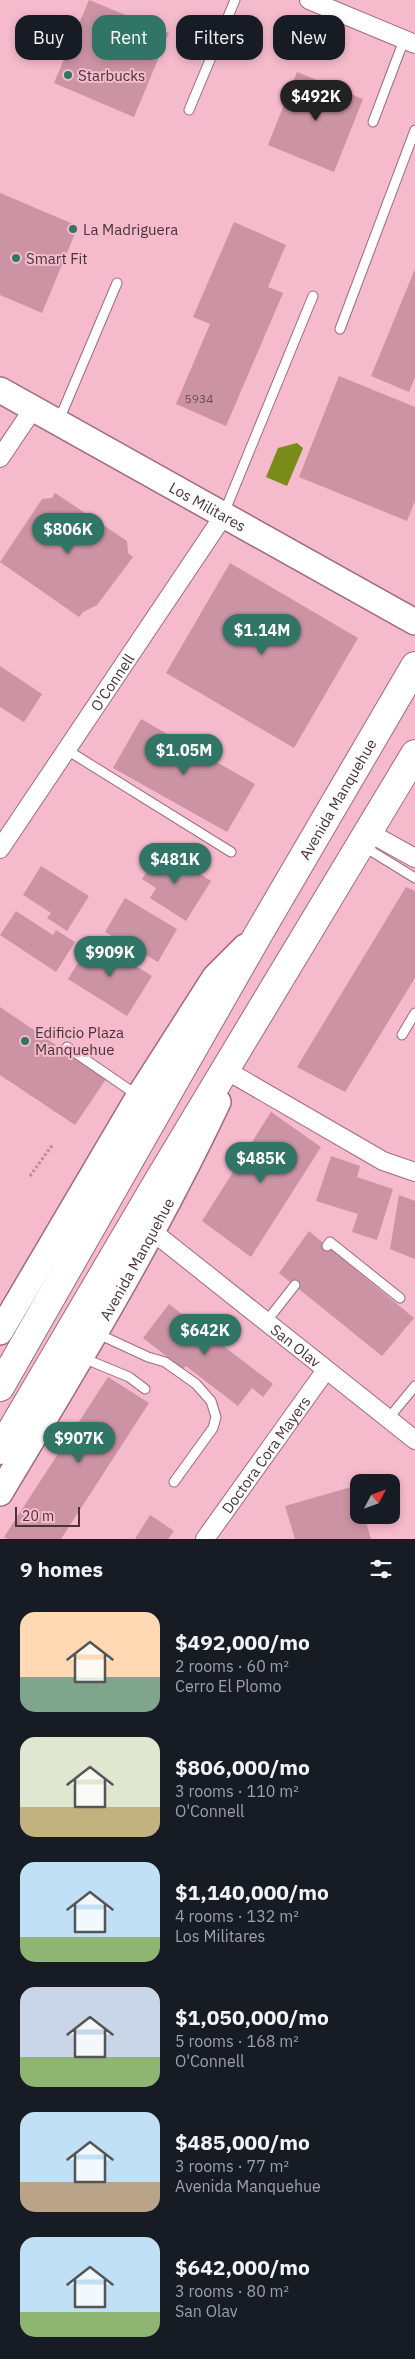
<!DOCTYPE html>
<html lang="en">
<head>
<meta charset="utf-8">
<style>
	:root { --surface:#171b24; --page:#242831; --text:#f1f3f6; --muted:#9ea1a6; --accent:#317567 }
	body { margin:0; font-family:"IBM Plex Sans",sans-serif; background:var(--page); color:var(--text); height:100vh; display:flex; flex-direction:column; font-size:19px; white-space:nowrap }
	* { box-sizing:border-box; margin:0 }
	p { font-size:16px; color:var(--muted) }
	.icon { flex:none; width:28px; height:28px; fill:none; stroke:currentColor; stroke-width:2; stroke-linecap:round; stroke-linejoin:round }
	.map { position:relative; height:1539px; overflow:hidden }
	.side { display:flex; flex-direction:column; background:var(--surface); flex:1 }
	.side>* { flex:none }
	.top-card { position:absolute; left:15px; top:15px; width:385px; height:45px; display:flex; gap:10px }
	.needle { width:32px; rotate:49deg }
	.fabs { position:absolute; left:350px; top:1474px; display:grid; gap:10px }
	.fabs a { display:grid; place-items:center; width:50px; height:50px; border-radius:10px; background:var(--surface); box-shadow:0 2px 8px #0003; font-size:25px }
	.scale { position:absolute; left:15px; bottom:12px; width:65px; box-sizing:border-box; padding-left:5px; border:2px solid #49323a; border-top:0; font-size:14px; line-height:18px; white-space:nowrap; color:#49323a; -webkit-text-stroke:4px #f5bacc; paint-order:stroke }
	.price { position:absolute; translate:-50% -42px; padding:0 11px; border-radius:18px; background:var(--accent); color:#fff; font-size:16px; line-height:32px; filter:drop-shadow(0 1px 2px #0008) }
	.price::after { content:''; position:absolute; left:50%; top:30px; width:15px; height:11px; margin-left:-8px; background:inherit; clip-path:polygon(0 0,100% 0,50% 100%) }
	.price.current { background:#222; color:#fff }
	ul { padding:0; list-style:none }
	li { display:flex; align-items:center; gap:15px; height:125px; padding:0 20px }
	li span { display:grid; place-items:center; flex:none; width:140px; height:100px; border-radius:15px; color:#555 }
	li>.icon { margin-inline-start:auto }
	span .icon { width:60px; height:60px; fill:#fffc; stroke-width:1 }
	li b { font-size:21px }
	h2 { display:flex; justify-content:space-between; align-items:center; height:60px; padding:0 20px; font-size:21px }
	.chip { padding:0 18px; border-radius:15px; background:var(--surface); box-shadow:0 2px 8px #0003; font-size:18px; line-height:45px }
	.chip.current { background:var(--accent); color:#fff }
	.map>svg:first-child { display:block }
	.water { fill:#798b18 }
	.building { fill:#cb93a4 }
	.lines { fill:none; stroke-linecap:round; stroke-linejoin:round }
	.service-casing { stroke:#a06b7c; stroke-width:11 }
	.minor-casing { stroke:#a06b7c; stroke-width:20 }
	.secondary-casing { stroke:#a06b7c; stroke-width:28 }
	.primary-casing { stroke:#a06b7c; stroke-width:30 }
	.path { stroke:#b98b99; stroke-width:3; stroke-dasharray:2.5 2.5; stroke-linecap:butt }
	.service { stroke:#fff; stroke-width:9 }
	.minor { stroke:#fff; stroke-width:18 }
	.secondary { stroke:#fff; stroke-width:25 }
	.primary { stroke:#fff; stroke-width:28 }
	.poi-dot { fill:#317567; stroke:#f5bacc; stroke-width:2 }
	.labels { text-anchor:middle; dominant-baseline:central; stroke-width:4; stroke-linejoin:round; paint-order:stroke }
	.number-label { font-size:12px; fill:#6a4a54 }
	.poi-label { font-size:15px; fill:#49323a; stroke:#f5bacc; text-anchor:start }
	.street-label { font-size:15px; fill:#49323a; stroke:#f5bacc }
</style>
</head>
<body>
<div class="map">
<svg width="415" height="1539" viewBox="0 0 415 1539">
	<rect width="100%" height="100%" fill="#f5bacc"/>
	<polygon class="water" points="297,443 303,448 287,486 266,477 278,448"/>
	<g class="building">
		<polygon points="89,0 169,33 134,117 54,83"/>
		<polygon points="297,72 363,99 334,172 268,145"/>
		<polygon points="0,193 78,226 42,313 0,295"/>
		<polygon points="234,222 286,245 268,287 283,293 226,426 176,404 210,324 193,317"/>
		<polygon points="415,269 415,377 409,392 371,376"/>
		<polygon points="339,376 415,407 415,501 407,521 299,477"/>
		<polygon points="55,493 127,541 128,553 133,557 97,605 83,612 79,617 0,562 42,499 52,498"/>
		<polygon points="230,563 358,638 294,748 166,673"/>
		<polygon points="0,666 42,694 24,722 0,707"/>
		<polygon points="141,719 255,784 227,832 113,768"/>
		<polygon points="161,849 211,881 186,921 150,898 156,888 142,879"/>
		<polygon points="41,866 89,896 67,931 47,918 51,913 23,895"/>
		<polygon points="406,887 415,891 415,978 345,1092 297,1067"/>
		<polygon points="125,898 177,929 158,962 105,932"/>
		<polygon points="16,911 53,935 56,930 75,942 56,972 0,935"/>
		<polygon points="93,939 152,976 127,1016 68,979"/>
		<polygon points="0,1007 106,1079 75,1125 0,1075"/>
		<polygon points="271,1112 321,1147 251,1257 202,1221"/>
		<polygon points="331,1156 360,1166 357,1177 393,1189 377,1240 352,1232 358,1214 316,1201"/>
		<polygon points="399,1195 415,1201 415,1259 390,1249"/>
		<polygon points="309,1231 414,1318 382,1356 279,1273"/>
		<polygon points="169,1304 273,1384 263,1397 252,1388 238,1406 186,1366 183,1369 143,1338"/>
		<polygon points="108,1377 149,1403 61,1539 8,1539 4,1537"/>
		<polygon points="355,1486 359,1498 359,1515 364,1515 371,1539 295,1539 285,1506"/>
		<polygon points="150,1515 174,1531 168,1539 135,1539"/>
	</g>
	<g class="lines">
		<defs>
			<g id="service">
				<polyline points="189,110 235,0"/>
				<polyline points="373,122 404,40"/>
				<polyline points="340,329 415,130"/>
				<polyline points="59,420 117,283"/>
				<polyline points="224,513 313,296"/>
				<polyline points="67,750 231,852"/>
				<polyline points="363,846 415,878"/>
				<polyline points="402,1035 415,1013"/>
				<polyline points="67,1047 137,1095"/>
				<polyline points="327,1246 330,1242 400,1298"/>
				<polyline points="266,1322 295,1285"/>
				<polyline points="96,1333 148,1357 165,1362 196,1384 211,1401 216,1417 213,1428 174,1482"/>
				<polyline points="83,1358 129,1377 145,1389"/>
				<polyline points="388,1419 415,1386"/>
			</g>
			<g id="minor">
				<polyline points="309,0 415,44"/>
				<polyline points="0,458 33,409"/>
				<polyline points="368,832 415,858"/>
				<path id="s1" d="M0 849 224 515"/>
				<polyline points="231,1073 383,1161 415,1172"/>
				<path id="s2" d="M152 1231 415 1440"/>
				<path id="s3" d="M205 1539 326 1370"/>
			</g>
			<g id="secondary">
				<path id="s4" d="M0 390 415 622"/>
				<polyline points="0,1332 139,1096 215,977 245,947"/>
				<path id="s5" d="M0 1493C77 1365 154 1237 218 1102"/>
			</g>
			<g id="primary">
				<path id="s6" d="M0 1387 259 933 415 666"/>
				<polyline points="0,1450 157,1183 415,754"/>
			</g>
		</defs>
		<use href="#service" class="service-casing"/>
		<use href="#minor" class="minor-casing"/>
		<use href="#secondary" class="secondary-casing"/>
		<use href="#primary" class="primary-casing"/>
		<polyline class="path" points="30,1176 53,1144"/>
		<use href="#service" class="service"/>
		<use href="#minor" class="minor"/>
		<use href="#secondary" class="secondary"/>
		<use href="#primary" class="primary"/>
	</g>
	<g class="poi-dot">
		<circle cx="68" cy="75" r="5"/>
		<circle cx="73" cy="229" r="5"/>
		<circle cx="16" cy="258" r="5"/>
		<circle cx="25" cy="1041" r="5"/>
	</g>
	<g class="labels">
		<g class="number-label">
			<text x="199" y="398">5934</text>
		</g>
		<g class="poi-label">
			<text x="78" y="75">Starbucks</text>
			<text x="83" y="229">La Madriguera</text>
			<text x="26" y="258">Smart Fit</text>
			<text x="35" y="1032">Edificio Plaza<tspan x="35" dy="17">Manquehue</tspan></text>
		</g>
		<g class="street-label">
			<text stroke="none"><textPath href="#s4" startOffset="238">Los Militares</textPath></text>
			<text stroke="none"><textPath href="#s1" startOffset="201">O'Connell</textPath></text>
			<text stroke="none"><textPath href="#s6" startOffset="678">Avenida Manquehue</textPath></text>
			<text stroke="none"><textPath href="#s5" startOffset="271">Avenida Manquehue</textPath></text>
			<text stroke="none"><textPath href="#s2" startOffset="184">San Olav</textPath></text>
			<text stroke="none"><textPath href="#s3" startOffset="104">Doctora Cora Mayers</textPath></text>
		</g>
	</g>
</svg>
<div class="fabs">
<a><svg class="needle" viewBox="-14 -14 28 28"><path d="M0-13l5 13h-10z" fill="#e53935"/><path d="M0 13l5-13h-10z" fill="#9ea1a6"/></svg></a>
</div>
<div class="scale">20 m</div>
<b class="price current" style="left:316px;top:122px">$492K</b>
<b class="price" style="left:68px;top:555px">$806K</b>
<b class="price" style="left:262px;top:656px">$1.14M</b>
<b class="price" style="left:184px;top:776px">$1.05M</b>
<b class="price" style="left:175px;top:885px">$481K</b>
<b class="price" style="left:110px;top:978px">$909K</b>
<b class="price" style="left:261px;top:1184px">$485K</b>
<b class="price" style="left:205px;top:1356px">$642K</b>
<b class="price" style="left:79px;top:1464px">$907K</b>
<div class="top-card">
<a class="chip">Buy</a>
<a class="chip current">Rent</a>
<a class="chip">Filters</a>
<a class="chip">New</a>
</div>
</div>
<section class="side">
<h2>9 homes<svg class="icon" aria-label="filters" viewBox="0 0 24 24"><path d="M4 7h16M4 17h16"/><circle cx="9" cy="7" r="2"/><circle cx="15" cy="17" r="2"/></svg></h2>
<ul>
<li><span style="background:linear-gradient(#ffd9b3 65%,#7fa58c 0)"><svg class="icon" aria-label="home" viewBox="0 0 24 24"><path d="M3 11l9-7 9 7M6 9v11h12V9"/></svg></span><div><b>$492,000/mo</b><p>2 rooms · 60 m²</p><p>Cerro El Plomo</p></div></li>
<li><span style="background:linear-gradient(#dfe7d0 70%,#c2b280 0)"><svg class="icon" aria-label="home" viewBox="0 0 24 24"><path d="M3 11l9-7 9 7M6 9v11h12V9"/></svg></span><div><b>$806,000/mo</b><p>3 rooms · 110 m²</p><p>O'Connell</p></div></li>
<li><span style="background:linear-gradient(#bfe0f5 75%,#8fb573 0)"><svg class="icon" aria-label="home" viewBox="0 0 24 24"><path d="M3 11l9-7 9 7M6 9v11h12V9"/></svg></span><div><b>$1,140,000/mo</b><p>4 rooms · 132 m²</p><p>Los Militares</p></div></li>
<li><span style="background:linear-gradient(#c9d6e8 70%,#8fb573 0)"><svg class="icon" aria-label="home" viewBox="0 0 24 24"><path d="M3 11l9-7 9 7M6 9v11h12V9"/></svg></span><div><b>$1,050,000/mo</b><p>5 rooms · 168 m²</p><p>O'Connell</p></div></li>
<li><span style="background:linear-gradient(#bfe0f5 70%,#b9a48a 0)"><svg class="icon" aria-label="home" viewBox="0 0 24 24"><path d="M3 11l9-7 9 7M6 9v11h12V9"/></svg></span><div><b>$485,000/mo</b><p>3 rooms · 77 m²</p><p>Avenida Manquehue</p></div></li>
<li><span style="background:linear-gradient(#bfe0f5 75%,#8fb573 0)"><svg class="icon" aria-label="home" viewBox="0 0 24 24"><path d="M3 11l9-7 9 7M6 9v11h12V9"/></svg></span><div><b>$642,000/mo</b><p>3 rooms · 80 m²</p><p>San Olav</p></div></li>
</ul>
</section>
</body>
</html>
